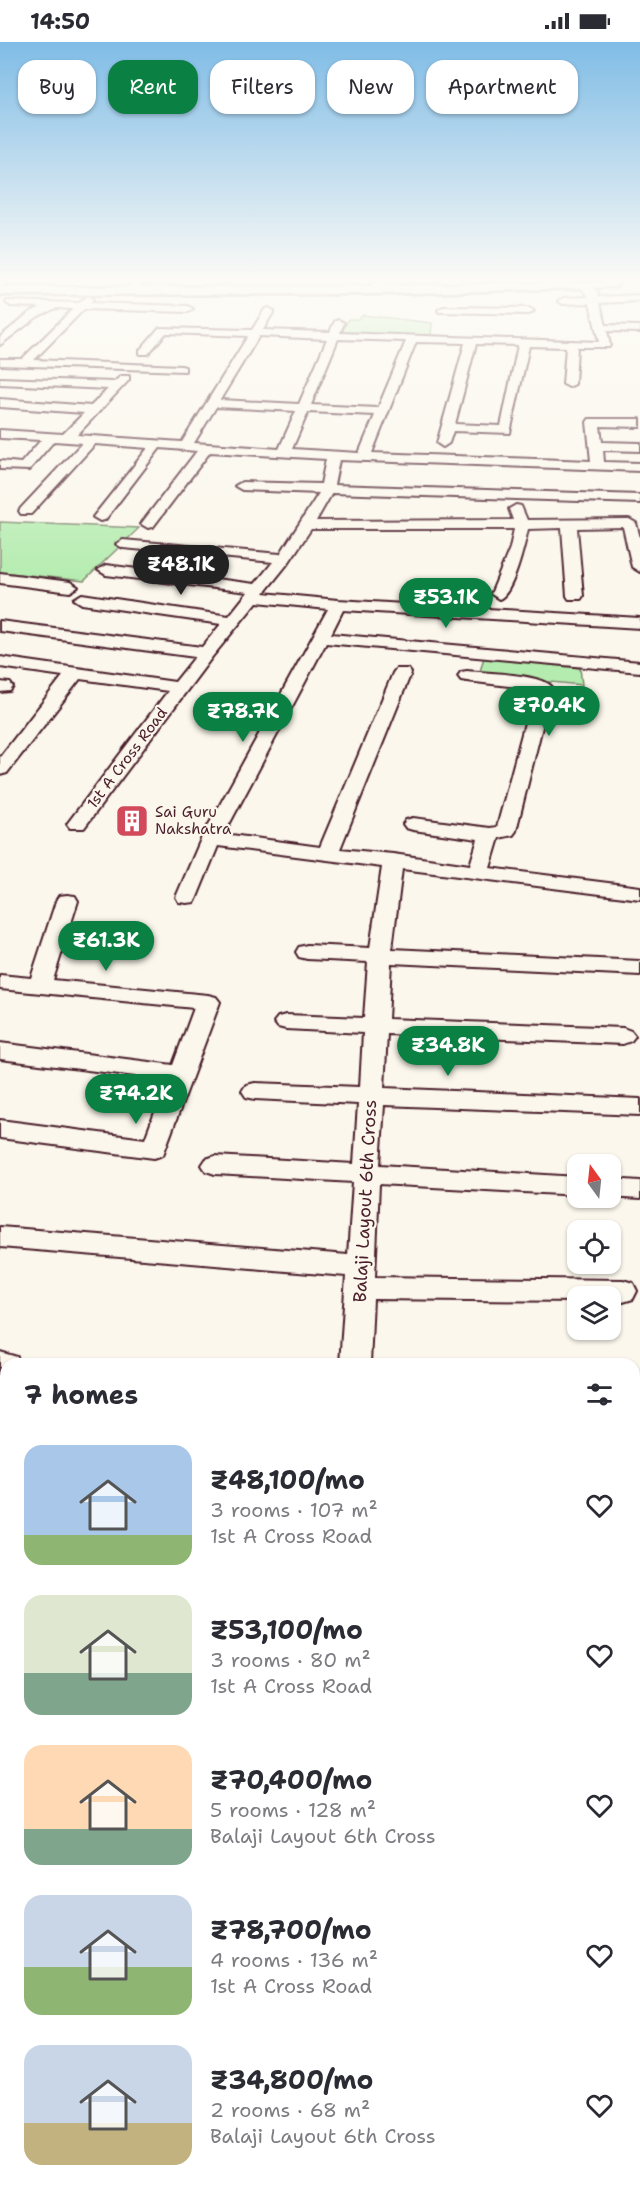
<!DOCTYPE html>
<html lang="en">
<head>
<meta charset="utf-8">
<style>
	:root { --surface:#fff; --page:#f7f7f7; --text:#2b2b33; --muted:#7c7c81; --accent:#0b8043 }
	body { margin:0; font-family:"Shantell Sans",sans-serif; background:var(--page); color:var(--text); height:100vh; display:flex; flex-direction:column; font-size:22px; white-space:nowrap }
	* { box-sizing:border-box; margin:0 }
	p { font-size:20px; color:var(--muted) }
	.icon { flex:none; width:33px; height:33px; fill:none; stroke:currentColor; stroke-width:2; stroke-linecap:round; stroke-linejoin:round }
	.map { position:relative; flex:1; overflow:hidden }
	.panel { position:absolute; left:0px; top:1316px; width:640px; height:836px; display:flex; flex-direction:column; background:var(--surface); border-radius:18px 18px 0 0; box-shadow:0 2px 4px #0004 }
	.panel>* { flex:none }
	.guide { position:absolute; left:18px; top:18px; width:604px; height:54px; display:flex; gap:12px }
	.needle { width:39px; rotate:345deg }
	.fabs { position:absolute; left:567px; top:1112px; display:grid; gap:12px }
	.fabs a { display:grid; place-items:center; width:54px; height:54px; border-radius:12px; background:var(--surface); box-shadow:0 2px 4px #0004; font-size:30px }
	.price { position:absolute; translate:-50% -51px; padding:0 14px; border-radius:21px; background:var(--accent); color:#fff; font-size:20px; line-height:39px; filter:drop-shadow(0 2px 3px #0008) }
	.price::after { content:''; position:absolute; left:50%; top:36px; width:18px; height:14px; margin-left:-9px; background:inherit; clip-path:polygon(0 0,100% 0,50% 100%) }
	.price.on { background:#222; color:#fff }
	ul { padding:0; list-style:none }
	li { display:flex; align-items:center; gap:18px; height:150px; padding:0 24px }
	li span { display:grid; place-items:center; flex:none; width:168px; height:120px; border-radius:18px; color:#555 }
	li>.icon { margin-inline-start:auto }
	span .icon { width:72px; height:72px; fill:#fffc; stroke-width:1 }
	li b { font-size:26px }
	h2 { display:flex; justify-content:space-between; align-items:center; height:72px; padding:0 24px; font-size:26px }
	.tag { padding:0 21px; border-radius:18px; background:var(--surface); box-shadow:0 2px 4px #0004; font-size:21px; line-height:54px }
	.tag.on { background:var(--accent); color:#fff }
	.status { display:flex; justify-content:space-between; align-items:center; height:42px; padding:0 30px; background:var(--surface); direction:ltr }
	.status svg { height:16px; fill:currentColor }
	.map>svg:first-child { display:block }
	.green { fill:#b4ecaf; stroke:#7f866d; stroke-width:1.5 }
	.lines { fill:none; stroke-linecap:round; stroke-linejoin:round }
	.minor-casing { stroke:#4a1f2b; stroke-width:4 }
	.secondary-casing { stroke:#4a1f2b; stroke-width:5 }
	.minor { fill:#fbf7ec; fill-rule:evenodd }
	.secondary { fill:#fbf7ec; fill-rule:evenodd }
	.labels { text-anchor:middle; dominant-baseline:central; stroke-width:4.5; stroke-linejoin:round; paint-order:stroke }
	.far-street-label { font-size:15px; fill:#4a1f2b; stroke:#fbf7ec }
	.far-poi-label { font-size:15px; fill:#4a1f2b; stroke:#fbf7ec; text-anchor:start }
	.street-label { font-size:18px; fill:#4a1f2b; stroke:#fbf7ec }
</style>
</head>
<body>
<div class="status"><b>14:50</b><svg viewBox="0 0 49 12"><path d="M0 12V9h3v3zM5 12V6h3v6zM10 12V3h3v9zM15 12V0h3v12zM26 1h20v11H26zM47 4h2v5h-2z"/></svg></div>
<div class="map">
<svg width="640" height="2150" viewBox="0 0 640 2150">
	<rect width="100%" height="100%" fill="#fbf7ec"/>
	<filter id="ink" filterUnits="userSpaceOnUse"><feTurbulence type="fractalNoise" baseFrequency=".0167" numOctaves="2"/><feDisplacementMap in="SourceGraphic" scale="12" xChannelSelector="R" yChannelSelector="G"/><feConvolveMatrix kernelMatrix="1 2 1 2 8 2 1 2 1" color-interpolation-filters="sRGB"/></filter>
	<g filter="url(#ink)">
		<g class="green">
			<polygon points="363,273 432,281 431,295 341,291 349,277 358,277"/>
			<polygon points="0,480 139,486 84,539 0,530"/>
			<polygon points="484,615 580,626 582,643 479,633"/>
		</g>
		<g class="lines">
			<defs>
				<g id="minor">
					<polygon points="0,241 7,241 0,246"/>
					<polygon points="132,241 142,241 136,251 132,252 127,249"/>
					<polygon points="371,241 381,241 387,248 379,250"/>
					<path d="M577 241H588L597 249 599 255 640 253V259L600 261 606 283 640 284V290L607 289 610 303 609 305H577L575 342 569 345 563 342 566 305 529 304 510 391 453 389 449 401 443 405 437 401 465 301 416 300 372 411 591 419 587 380 589 377H640V385L600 384 602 400 640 401V409L603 408 604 420 640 421V429L339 418 334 443 640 453V461L332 451 316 479 513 478 509 467 516 463 521 464 527 478 629 477 636 481 640 496V530L632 525 623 485 577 486 583 554 581 557H569L567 554 562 486 528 487C525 501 513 553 499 557L491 552 510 506 514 487H311L289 520 264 551 338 558 640 576V586L343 568 331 592 640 620V630L326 601 224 792 320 805 393 631 396 627H408L411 631 340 807 393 812 470 823 478 797 413 788 406 786 403 782 406 778 413 776 490 786 497 785 534 647 467 639 461 638 458 634 461 630 467 629C485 631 542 632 552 645L516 789 513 793 499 796 490 826 640 845V857L402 827 392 907 640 919V933L391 921 388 977 623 986 631 989 635 994 631 999 623 1002 387 992 384 1046 640 1057V1073L384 1063 380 1123 578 1135V1153L379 1142 375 1235 623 1238 633 1241 637 1249 633 1257 623 1260H610V1254H578V1259L373 1257 370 1322H340L346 1234 0 1205V1185L348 1213 353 1140 215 1132 206 1129 202 1123 206 1117 215 1114 354 1122 358 1062 255 1057 246 1055 242 1049 246 1043 255 1041 360 1045 363 991 286 987 278 985 274 980 278 975 286 973 364 976 368 920 307 917 299 915 296 910 299 905 307 903 370 906 382 825 218 804 195 860 187 861 179 860 176 855 201 797 328 567 257 560 212 615 84 786H70L67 782 168 649 80 637 7 731 0 733V715L63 634 0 625V615L175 640 195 615 0 589V579L202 605 221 582 82 562 74 557 82 552 229 574 248 550 106 533 98 528 106 523 255 542 273 520 123 506 116 502 123 498 280 512 319 451 242 448 235 444 242 440 321 442 326 417 210 410 153 485 148 486 141 482 197 409 160 406 105 478 100 479 93 475 148 406 95 402 31 472H21L19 469 21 466 82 401 54 399 29 428 0 427V419L21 421 41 398 0 396V388L63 392 84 371 0 365V357L91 364 108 347 0 342V336L114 340 121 334H129V338L77 393 182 400 248 294 166 291 148 312H140V308L159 286 252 288 265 267 269 266 274 269 263 288 330 290 335 279 339 278 344 281 340 291 599 300 590 261 563 262 558 259 563 256 589 255ZM259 294 327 297 299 362 220 358ZM338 297 406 299 378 366 311 363ZM476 302 518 303 501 384 455 382ZM216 365 296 369 279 407 194 401ZM308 370 375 373 359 411 292 407Z"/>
					<polygon points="88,254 93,257 90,261 188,264 193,267 188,270 84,267 34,318 181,324 185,325 185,329 0,323 0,317 22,317 73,267 56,266 37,275 0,303 0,295 29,271 41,265 11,264 6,261 7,259 79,261"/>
					<polygon points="443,265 529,266 534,269 529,272 439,270 438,268"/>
					<polygon points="0,531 70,540 78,545 70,550 0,541"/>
					<polygon points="0,640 10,641 13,645 10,649 0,650"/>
					<polygon points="67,853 75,854 78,859 53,938 208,953 216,955 220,960 163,1113 154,1116 0,1096 0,1078 145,1097 167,1038 0,1017 0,1001 173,1023 194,966 0,947 0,933 31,936 56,859 59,854"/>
					<polygon points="610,1137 640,1139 640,1157 608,1155 610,1155"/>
					<polygon points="0,1310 17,1315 20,1322 6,1322 6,1335 0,1334"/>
					<polygon points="640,1353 640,1379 634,1380 634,1354"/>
					<rect x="634" y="1477" width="6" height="30"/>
					<rect x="0" y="1512" width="6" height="30"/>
					<rect x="634" y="1626" width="6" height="34"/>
					<polygon points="6,1648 6,1684 0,1685 0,1649"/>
					<polygon points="640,1798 640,1838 634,1839 634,1799"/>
					<polygon points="6,1831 6,1871 0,1872 0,1832"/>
					<rect x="634" y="2005" width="6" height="44"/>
					<rect x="0" y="2054" width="6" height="44"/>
					<polygon points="401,2145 447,2145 448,2150 402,2150"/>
				</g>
				<polygon id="secondary" points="494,241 620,241 614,245 382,252 0,253 0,245 382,244"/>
			</defs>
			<use href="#minor" class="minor-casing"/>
			<use href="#secondary" class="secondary-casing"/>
			<use href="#minor" class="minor"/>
			<use href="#secondary" class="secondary"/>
		</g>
	</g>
	<linearGradient id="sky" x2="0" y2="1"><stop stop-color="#7fbce6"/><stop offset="0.44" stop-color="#fdfbf6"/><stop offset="1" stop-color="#fdfbf6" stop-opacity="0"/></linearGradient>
	<rect width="640" height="542" fill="url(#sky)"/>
	<defs>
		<symbol id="building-square" viewBox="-11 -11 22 22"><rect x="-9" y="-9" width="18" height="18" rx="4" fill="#d1495b" stroke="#fbf7ec"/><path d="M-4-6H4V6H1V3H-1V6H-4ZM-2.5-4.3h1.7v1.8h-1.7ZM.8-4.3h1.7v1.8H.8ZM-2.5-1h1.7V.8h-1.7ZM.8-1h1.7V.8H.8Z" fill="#fff"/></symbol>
	</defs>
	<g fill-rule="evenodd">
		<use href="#building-square" x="113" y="760" width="38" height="38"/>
	</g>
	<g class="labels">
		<g class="far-street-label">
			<text transform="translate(127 716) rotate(-53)">1st A Cross Road</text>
		</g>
		<g class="far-poi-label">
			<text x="155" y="770">Sai Guru<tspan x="155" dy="17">Nakshatra</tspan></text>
		</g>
		<g class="street-label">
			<text transform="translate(365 1159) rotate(-87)">Balaji Layout 6th Cross</text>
		</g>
	</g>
</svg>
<div class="fabs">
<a><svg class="needle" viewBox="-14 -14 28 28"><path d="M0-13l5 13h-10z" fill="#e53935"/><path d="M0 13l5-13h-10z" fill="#7c7c81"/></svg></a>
<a><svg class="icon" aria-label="locate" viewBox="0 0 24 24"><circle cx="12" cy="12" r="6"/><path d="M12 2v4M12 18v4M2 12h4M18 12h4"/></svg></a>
<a><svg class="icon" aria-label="layers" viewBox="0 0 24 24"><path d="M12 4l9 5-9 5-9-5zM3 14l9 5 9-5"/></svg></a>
</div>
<b class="price on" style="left:181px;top:554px">₹48.1K</b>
<b class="price" style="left:446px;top:587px">₹53.1K</b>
<b class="price" style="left:549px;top:695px">₹70.4K</b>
<b class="price" style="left:243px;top:701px">₹78.7K</b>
<b class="price" style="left:106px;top:930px">₹61.3K</b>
<b class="price" style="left:448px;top:1035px">₹34.8K</b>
<b class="price" style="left:136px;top:1083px">₹74.2K</b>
<div class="guide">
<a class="tag">Buy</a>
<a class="tag on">Rent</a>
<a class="tag">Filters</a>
<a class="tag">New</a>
<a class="tag">Apartment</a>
</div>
<section class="panel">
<h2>7 homes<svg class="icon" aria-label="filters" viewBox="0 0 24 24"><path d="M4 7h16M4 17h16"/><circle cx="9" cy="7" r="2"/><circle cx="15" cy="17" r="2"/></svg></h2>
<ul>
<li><span style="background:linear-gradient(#a9c7e8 75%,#8fb573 0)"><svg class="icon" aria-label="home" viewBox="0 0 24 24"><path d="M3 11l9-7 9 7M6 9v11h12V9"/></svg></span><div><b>₹48,100/mo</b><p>3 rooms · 107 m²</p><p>1st A Cross Road</p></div><svg class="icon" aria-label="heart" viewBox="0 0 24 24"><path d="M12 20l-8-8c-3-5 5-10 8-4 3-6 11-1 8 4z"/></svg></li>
<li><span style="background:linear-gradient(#dfe7d0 65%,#7fa58c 0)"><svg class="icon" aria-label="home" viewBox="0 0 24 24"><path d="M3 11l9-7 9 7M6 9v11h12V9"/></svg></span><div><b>₹53,100/mo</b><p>3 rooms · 80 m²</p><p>1st A Cross Road</p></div><svg class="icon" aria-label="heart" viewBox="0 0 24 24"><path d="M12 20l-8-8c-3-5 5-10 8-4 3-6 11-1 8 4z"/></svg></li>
<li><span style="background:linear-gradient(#ffd9b3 70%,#7fa58c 0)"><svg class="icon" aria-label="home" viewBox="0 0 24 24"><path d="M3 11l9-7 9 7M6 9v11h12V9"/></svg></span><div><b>₹70,400/mo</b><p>5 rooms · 128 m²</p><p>Balaji Layout 6th Cross</p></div><svg class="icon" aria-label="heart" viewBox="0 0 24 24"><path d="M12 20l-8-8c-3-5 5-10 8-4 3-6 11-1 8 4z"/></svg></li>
<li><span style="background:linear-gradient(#c9d6e8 60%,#8fb573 0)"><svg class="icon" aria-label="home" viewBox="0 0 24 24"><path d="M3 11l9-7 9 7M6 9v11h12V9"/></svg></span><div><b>₹78,700/mo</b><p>4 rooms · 136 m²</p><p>1st A Cross Road</p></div><svg class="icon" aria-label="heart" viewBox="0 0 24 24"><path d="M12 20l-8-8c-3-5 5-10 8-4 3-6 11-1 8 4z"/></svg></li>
<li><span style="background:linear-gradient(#c9d6e8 65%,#c2b280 0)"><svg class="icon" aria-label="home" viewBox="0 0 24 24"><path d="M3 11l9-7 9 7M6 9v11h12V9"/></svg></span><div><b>₹34,800/mo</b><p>2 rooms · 68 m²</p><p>Balaji Layout 6th Cross</p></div><svg class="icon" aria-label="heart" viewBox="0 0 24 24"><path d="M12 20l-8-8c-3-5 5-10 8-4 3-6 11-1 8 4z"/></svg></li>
</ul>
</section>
</div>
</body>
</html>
